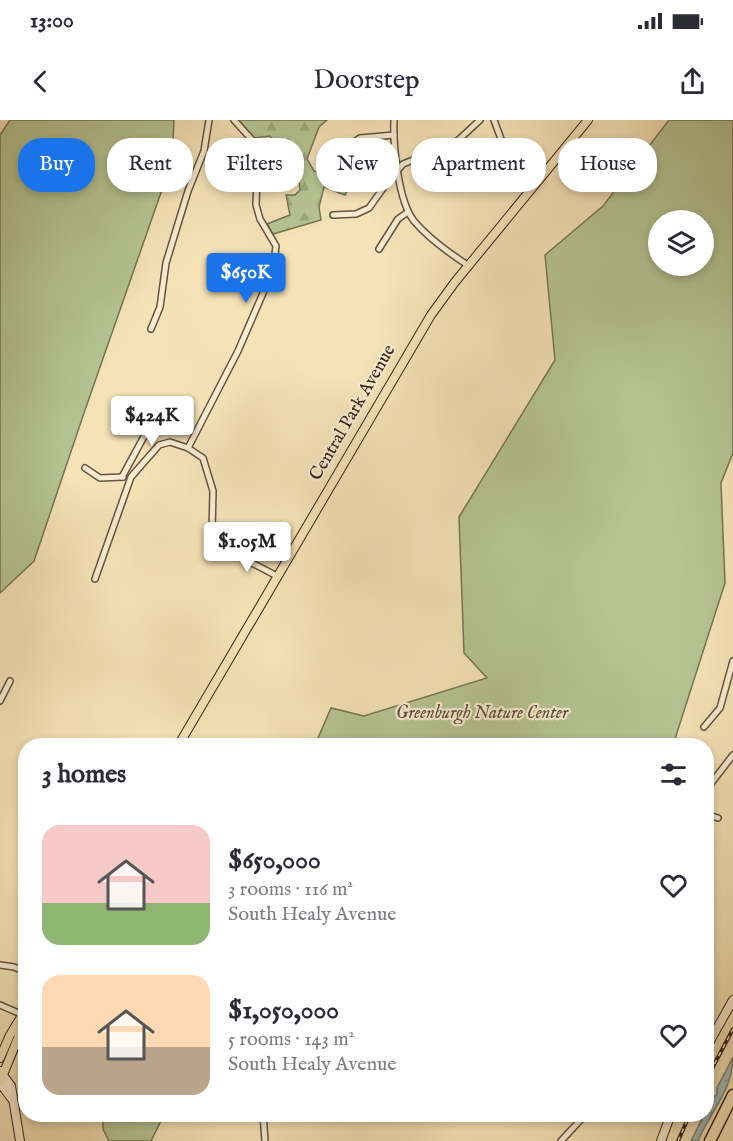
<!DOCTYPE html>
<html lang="en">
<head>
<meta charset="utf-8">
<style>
	:root { --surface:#fff; --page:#f7f7f7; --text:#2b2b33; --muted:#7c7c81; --accent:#1a73e8 }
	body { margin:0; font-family:"IM FELL English",serif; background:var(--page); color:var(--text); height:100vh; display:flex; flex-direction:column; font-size:22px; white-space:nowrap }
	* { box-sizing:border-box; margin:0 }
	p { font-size:20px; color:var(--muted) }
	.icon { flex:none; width:33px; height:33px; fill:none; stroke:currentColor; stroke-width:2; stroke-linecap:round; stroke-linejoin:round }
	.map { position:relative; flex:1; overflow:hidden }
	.drawer { position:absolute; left:18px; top:618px; width:696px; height:384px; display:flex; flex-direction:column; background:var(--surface); border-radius:24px; box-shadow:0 3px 9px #0003 }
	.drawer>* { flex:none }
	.banner { position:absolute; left:18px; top:18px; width:698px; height:54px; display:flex; gap:12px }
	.fabs { position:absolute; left:648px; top:90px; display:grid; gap:12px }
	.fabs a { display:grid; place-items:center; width:66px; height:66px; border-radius:50%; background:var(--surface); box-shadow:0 3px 9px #0003; font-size:30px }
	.price { position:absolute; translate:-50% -51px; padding:0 14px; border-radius:6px; background:#fff; color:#222; font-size:20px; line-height:39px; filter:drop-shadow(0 2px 3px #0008) }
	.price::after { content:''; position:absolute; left:50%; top:36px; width:18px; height:14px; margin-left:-9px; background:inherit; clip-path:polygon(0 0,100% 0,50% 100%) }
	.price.on { background:var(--accent); color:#fff }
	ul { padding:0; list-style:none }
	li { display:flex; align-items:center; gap:18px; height:150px; padding:0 24px }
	li span { display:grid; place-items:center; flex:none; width:168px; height:120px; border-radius:18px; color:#555 }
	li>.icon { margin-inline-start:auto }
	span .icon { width:72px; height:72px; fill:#fffc; stroke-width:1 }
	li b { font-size:26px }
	h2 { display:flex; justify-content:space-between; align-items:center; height:72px; padding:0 24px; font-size:26px }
	.tag { padding:0 21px; border-radius:24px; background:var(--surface); box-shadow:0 3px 9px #0003; font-size:21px; line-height:54px }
	.tag.on { background:var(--accent); color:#fff }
	.status { display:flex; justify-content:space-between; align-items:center; height:42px; padding:0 30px; background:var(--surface); direction:ltr }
	.status svg { height:16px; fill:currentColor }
	header { display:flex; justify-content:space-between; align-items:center; height:78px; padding:0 24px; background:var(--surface); font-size:27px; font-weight:600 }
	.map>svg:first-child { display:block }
	.green { fill:#b5c493; stroke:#747456; stroke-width:1.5; fill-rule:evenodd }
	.forest { fill:url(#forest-firs); stroke:#747456; stroke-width:1.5 }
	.water { fill:url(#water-ripples); stroke:#748078; stroke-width:1.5 }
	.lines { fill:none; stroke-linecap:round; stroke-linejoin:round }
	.street-casing { stroke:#645440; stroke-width:8 }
	.secondary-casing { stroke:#332518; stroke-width:10 }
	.primary-casing { stroke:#332518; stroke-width:10 }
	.highway-casing { stroke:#332518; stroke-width:13 }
	.street { stroke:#f8ecd0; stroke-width:5 }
	.secondary { stroke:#f8ecd0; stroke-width:8 }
	.primary { stroke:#f5e2b7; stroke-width:8 }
	.highway { stroke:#f5e2b7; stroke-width:10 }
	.rail-casing { stroke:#332518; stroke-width:4 }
	.rail { stroke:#f8ecd0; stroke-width:1.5; stroke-dasharray:4.5; stroke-linecap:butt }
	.labels { text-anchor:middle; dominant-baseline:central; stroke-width:4.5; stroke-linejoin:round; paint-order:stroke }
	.street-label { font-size:18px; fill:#332518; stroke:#f8ecd0 }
	.park-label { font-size:18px; font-style:italic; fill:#544d37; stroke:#f8ecd0 }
</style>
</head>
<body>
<div class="status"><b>13:00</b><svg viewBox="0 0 49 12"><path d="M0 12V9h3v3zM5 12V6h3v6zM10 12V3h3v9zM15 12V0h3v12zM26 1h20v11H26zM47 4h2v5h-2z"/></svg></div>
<header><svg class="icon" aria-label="back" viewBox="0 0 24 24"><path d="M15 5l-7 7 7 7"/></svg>Doorstep<svg class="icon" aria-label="share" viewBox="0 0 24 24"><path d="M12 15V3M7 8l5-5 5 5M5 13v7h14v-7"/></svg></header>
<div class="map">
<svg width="733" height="1021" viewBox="0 0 733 1021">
	<defs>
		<pattern id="forest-firs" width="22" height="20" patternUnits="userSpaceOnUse" patternTransform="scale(1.5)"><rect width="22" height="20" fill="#b5c493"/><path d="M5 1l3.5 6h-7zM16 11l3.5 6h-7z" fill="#9ca87e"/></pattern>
		<pattern id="water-ripples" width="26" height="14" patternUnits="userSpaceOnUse" patternTransform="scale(1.5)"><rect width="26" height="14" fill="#a0bcb8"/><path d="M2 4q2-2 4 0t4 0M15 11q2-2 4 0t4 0" fill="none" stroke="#8aa19d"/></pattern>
	</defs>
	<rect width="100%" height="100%" fill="#f5e2b7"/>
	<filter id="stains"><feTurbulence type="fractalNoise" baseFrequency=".00333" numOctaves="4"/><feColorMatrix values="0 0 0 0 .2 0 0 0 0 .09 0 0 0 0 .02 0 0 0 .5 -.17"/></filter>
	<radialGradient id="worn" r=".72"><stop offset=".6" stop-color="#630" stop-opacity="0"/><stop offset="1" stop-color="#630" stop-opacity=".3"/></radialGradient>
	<g class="green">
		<polygon points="10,0 174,0 172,41 85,290 34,441 0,473 0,15"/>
		<path d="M669 0H733V333L721 363 725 463 675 619 671 626 315 625 331 588 364 596 487 558 464 533 459 397 555 240 545 135 603 86ZM658 100H704V146H658Z"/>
		<polygon points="103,995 103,994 164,995 151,1021 109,1021 103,1009"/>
	</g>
	<polygon class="forest" points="238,0 327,0 319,7 307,39 314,51 352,62 345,75 324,67 319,87 321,100 273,114 267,104 290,95 286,75 295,75 300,70 298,52 285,40 270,16 254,18"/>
	<path class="water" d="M733 937C733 970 710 992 698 1021H691L704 995 706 994 713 977 717 975V968Z"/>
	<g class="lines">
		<defs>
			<g id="street">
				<path d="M394 0C393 25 398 81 414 101 429 119 449 133 469 146"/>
				<polyline points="494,0 501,19 537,63"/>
				<polyline points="338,33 360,18 394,15"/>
				<polyline points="333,95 356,94 369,88 389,60 403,44 454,24 480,0"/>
				<polyline points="379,129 398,99 408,92"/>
				<polyline points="151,209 160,187 166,143 188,71 204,31 209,0"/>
				<polyline points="188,328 238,231 273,150 276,126 260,99 256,85 258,29 255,23 234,0"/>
				<polyline points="85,348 100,358 123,357"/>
				<polyline points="122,357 160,287"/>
				<polyline points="95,459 131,357 159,325 170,322 188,328 203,338 213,371 212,412 215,421 227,430 277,456"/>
				<polyline points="0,581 10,561"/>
				<polyline points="704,607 720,588 733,541"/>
				<polyline points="181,620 190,626"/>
				<polyline points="706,670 733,635"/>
				<polyline points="706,694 718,698"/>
				<polyline points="0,845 14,847 26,852"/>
				<polyline points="0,885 23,895"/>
				<polyline points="263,994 265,1021"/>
				<polyline points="561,1021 586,994"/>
			</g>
			<g id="secondary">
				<polyline points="706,928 733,880"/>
				<polyline points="0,951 11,966 20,1021"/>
				<polyline points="0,963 12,979"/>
				<polyline points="661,1021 671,994"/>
			</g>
			<g id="primary">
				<polyline points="178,626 431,195 455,162 588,0"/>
				<polyline points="0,938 10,915 26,889"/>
				<polyline points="0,962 18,918 23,895"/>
			</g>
			<polyline id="highway" points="710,1021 733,975"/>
		</defs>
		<use href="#street" class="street-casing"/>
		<use href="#secondary" class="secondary-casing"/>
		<use href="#primary" class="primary-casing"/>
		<use href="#highway" class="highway-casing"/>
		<use href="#street" class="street"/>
		<use href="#secondary" class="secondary"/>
		<use href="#primary" class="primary"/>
		<use href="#highway" class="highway"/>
		<defs>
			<g id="rail">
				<polyline points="706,960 733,909"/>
				<polyline points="678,1021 690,994"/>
			</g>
		</defs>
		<use href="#rail" class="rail-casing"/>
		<use href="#rail" class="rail"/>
	</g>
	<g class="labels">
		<g class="street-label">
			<text transform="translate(353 293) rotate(-60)">Central Park Avenue</text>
		</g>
		<g class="park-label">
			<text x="482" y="593">Greenburgh Nature Center</text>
		</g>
	</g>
	<rect width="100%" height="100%" filter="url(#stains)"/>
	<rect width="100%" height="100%" fill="url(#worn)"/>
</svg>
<div class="fabs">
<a><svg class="icon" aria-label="layers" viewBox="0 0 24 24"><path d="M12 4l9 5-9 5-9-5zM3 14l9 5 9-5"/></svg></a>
</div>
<b class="price on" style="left:246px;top:184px">$650K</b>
<b class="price" style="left:152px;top:327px">$424K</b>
<b class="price" style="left:247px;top:453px">$1.05M</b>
<div class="banner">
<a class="tag on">Buy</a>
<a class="tag">Rent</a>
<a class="tag">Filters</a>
<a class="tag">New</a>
<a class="tag">Apartment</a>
<a class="tag">House</a>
</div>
<section class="drawer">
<h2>3 homes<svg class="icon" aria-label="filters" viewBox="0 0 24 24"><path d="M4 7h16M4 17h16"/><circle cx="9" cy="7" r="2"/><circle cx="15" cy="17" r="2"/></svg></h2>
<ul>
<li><span style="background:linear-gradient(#f6c9c9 65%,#8fb573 0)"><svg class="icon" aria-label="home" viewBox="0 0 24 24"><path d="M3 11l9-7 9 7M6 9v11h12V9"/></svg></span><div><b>$650,000</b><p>3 rooms · 116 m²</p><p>South Healy Avenue</p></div><svg class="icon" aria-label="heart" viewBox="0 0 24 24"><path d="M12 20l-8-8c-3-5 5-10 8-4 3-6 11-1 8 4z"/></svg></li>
<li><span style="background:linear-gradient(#ffd9b3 60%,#b9a48a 0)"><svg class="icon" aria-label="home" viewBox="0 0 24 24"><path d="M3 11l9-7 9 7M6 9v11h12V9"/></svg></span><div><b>$1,050,000</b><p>5 rooms · 143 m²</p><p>South Healy Avenue</p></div><svg class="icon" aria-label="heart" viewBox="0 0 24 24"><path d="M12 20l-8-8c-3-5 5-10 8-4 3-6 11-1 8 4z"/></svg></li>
</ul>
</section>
</div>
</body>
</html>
